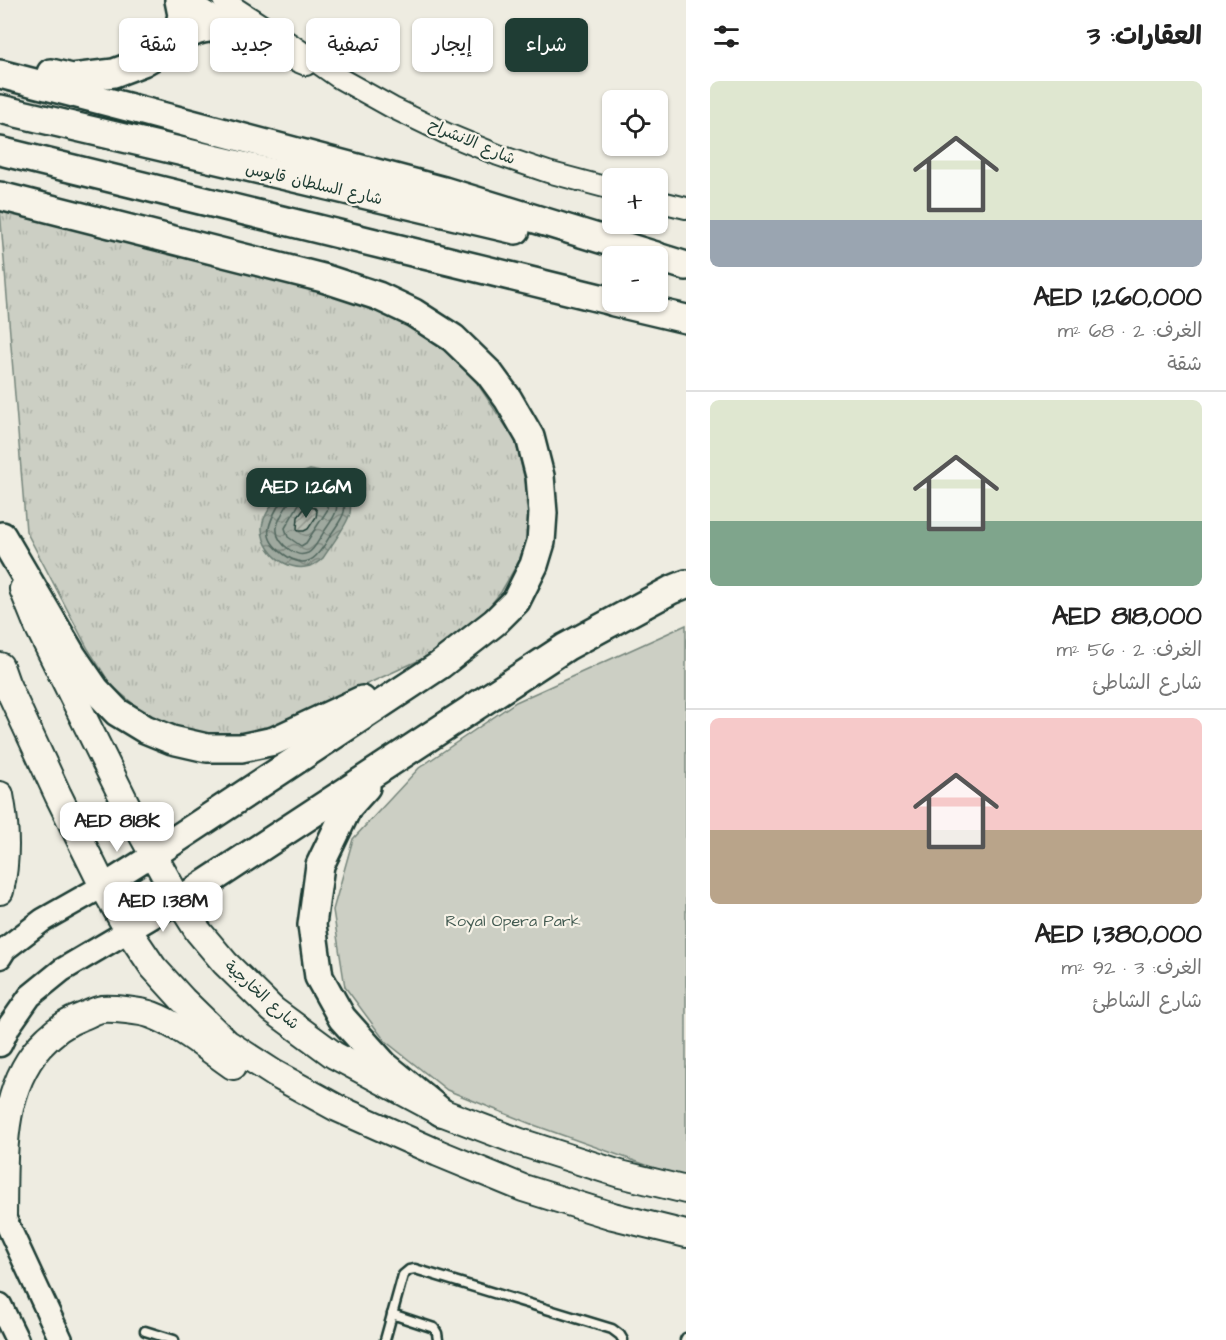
<!DOCTYPE html>
<html lang="ar">
<head>
<meta charset="utf-8">
<style>
	:root { --surface:#fff; --page:#f6f6f6; --text:#222; --muted:#767676; --line:#e0e0e0; --accent:#1f3d34 }
	body { margin:0; font-family:"Architects Daughter","Playpen Sans Arabic",sans-serif; background:var(--page); color:var(--text); direction:rtl; height:100vh; display:flex; flex-direction:column; font-size:22px; white-space:nowrap }
	* { box-sizing:border-box; margin:0 }
	p { font-size:20px; color:var(--muted) }
	.icon { flex:none; width:33px; height:33px; fill:none; stroke:currentColor; stroke-width:2; stroke-linecap:round; stroke-linejoin:round }
	.map { position:relative; flex:1; overflow:hidden; direction:ltr }
	.details { display:flex; flex-direction:column; background:var(--surface); width:540px }
	.details>* { flex:none }
	.guide { position:absolute; left:18px; top:18px; width:570px; height:54px; direction:rtl; display:flex; gap:12px }
	.fabs { position:absolute; left:602px; top:90px; display:grid; gap:12px }
	.fabs a { display:grid; place-items:center; width:66px; height:66px; border-radius:9px; background:var(--surface); box-shadow:0 2px 4px #0004; font-size:30px }
	.price { position:absolute; translate:-50% -51px; padding:0 14px; border-radius:12px; background:#fff; color:#222; font-size:20px; line-height:39px; filter:drop-shadow(0 2px 3px #0008) }
	.price::after { content:''; position:absolute; left:50%; top:36px; width:18px; height:14px; margin-left:-9px; background:inherit; clip-path:polygon(0 0,100% 0,50% 100%) }
	.price.on { background:var(--accent); color:#fff }
	ul { padding:0; list-style:none }
	li { display:grid; align-content:center; gap:12px; height:318px; padding:0 24px }
	li+li { border-top:2px solid var(--line) }
	li span { display:grid; place-items:center; height:186px; border-radius:9px; color:#555 }
	li>.icon { margin-inline-start:auto }
	span .icon { width:108px; height:108px; fill:#fffc; stroke-width:1 }
	li b { font-size:26px }
	h2 { display:flex; justify-content:space-between; align-items:center; height:72px; padding:0 24px; font-size:26px }
	.pill { padding:0 21px; border-radius:9px; background:var(--surface); box-shadow:0 2px 4px #0004; font-size:21px; line-height:54px }
	.pill.on { background:var(--accent); color:#fff }
	main { display:flex; flex:1; min-height:0 }
	.map>svg:first-child { display:block }
	.grass { fill:url(#grass-tufts); stroke:#76867c; stroke-width:1.5 }
	.park { fill:#cccfc4; stroke:#76867c; stroke-width:1.5 }
	.water { fill:url(#water-waves); stroke:#6c7e74; stroke-width:1.5 }
	.lines { fill:none; stroke-linecap:round; stroke-linejoin:round }
	.shore { stroke:#52685f; stroke-width:1.5 }
	.building { fill:url(#building-hatch); stroke:#1f3d34; stroke-width:1.5 }
	.service-casing { stroke:#1f3d34; stroke-width:13 }
	.tertiary-casing { stroke:#1f3d34; stroke-width:24 }
	.secondary-casing { stroke:#1f3d34; stroke-width:27 }
	.primary-casing { stroke:#1f3d34; stroke-width:30 }
	.trunk-casing { stroke:#1f3d34; stroke-width:32 }
	.service { stroke:#f7f3e8; stroke-width:8 }
	.tertiary { stroke:#f7f3e8; stroke-width:20 }
	.secondary { stroke:#f7f3e8; stroke-width:22 }
	.primary { stroke:#f7f3e8; stroke-width:26 }
	.trunk { stroke:#f7f3e8; stroke-width:27 }
	.labels { text-anchor:middle; dominant-baseline:central; stroke-width:4.5; stroke-linejoin:round; paint-order:stroke }
	.street-label { font-size:16px; fill:#1f3d34; stroke:#f7f3e8 }
	.park-label { font-size:16px; fill:#425a51; stroke:#f7f3e8 }
</style>
</head>
<body>
<main>
<section class="details">
<h2>العقارات: 3<svg class="icon" aria-label="filters" viewBox="0 0 24 24"><path d="M4 7h16M4 17h16"/><circle cx="9" cy="7" r="2"/><circle cx="15" cy="17" r="2"/></svg></h2>
<ul>
<li><span style="background:linear-gradient(#dfe7d0 75%,#9aa5b1 0)"><svg class="icon" aria-label="home" viewBox="0 0 24 24"><path d="M3 11l9-7 9 7M6 9v11h12V9"/></svg></span><div><b>AED 1,260,000</b><p>الغرف: 2 · 68 m²</p><p>شقة</p></div></li>
<li><span style="background:linear-gradient(#dfe7d0 65%,#7fa58c 0)"><svg class="icon" aria-label="home" viewBox="0 0 24 24"><path d="M3 11l9-7 9 7M6 9v11h12V9"/></svg></span><div><b>AED 818,000</b><p>الغرف: 2 · 56 m²</p><p>شارع الشاطئ</p></div></li>
<li><span style="background:linear-gradient(#f6c9c9 60%,#b9a48a 0)"><svg class="icon" aria-label="home" viewBox="0 0 24 24"><path d="M3 11l9-7 9 7M6 9v11h12V9"/></svg></span><div><b>AED 1,380,000</b><p>الغرف: 3 · 92 m²</p><p>شارع الشاطئ</p></div></li>
</ul>
</section>
<div class="map">
<svg width="686" height="1340" viewBox="0 0 686 1340">
	<defs>
		<pattern id="grass-tufts" width="24" height="20" patternUnits="userSpaceOnUse" patternTransform="scale(1.5)"><rect width="24" height="20" fill="#cccfc4"/><path d="M3 7l-1-3M5 7V3M7 7l1-3M15 17l-1-3M17 17v-4M19 17l1-3" fill="none" stroke="#afb3a9"/></pattern>
		<pattern id="water-waves" width="16" height="10" patternUnits="userSpaceOnUse" patternTransform="scale(1.5)"><rect width="16" height="10" fill="#9fa99f"/><path d="M0 5q4-4 8 0t8 0" fill="none" stroke="#818b82"/></pattern>
		<pattern id="building-hatch" width="6" height="6" patternUnits="userSpaceOnUse" patternTransform="scale(1.5)"><rect width="6" height="6" fill="#b5bbb0"/><path d="M-1 1l2-2M0 6l6-6M5 7l2-2" fill="none" stroke="#939990"/></pattern>
	</defs>
	<rect width="100%" height="100%" fill="#eeece1"/>
	<filter id="ink" filterUnits="userSpaceOnUse"><feTurbulence type="fractalNoise" baseFrequency=".0167" numOctaves="2"/><feDisplacementMap in="SourceGraphic" scale="12" xChannelSelector="R" yChannelSelector="G"/><feConvolveMatrix kernelMatrix="1 2 1 2 8 2 1 2 1" color-interpolation-filters="sRGB"/></filter>
	<g filter="url(#ink)">
		<polygon class="grass" points="0,210 319,291 373,309 404,324 441,346 477,383 515,440 525,480 531,512 526,539 519,561 501,592 484,613 433,654 345,694 271,730 244,735 211,734 177,728 150,718 111,685 88,649 26,531"/>
		<polygon class="park" points="686,625 686,1178 677,1176 531,1124 447,1090 385,1041 345,987 333,910 353,839 419,768 516,702"/>
		<path class="water" d="M310 470C331 473 354 489 350 513 348 524 330 547 323 558 300 581 263 558 262 529 262 518 270 508 276 499 286 483 291 476 310 470Z"/>
		<g class="lines">
			<g class="shore">
				<path d="M310 476C327 477 348 493 344 512 342 520 334 529 330 536 320 553 310 571 288 557 261 540 266 527 280 503 289 490 294 481 310 476Z"/>
				<path d="M311 483C323 486 340 497 336 511 334 519 326 528 322 535 318 541 314 550 308 553 301 556 296 554 290 550 263 532 284 512 296 492L301 488Z"/>
				<polygon points="310,493 325,501 328,509 306,543 301,546 288,537 285,528 303,497"/>
			</g>
		</g>
		<polygon class="building" points="309,507 315,508 317,511 316,517 308,529 304,531 299,531 297,529 298,517 304,509"/>
		<g class="lines">
			<defs>
				<g id="service">
					<polyline points="392,1314 434,1328 437,1333 438,1340"/>
					<polyline points="145,1331 174,1340"/>
					<polyline points="385,1340 403,1275 409,1270 415,1269 612,1329 620,1335 623,1340"/>
					<polyline points="685,1340 686,1338"/>
				</g>
				<g id="tertiary">
					<path d="M187 0C225 25 264 48 306 65"/>
					<polyline points="223,0 292,45 339,78 393,108 445,133 498,155 548,172 612,189"/>
					<polyline points="657,201 686,208"/>
				</g>
				<g id="secondary">
					<polyline points="0,957 5,949 43,920 103,886 154,854"/>
					<polyline points="0,1045 9,1026 30,996 62,970 179,901"/>
					<polyline points="0,1204 3,1215 61,1340"/>
					<polyline points="0,1305 17,1340"/>
				</g>
				<g id="primary">
					<polyline points="23,589 38,626 134,820 179,901 198,931 225,963 273,1010 334,1055 441,1112 520,1142 620,1174 686,1190"/>
					<polyline points="0,666 6,683 58,795 103,886 128,930 153,967 183,1000 227,1043 275,1074 337,1108 438,1153 523,1188 613,1216 686,1234"/>
					<path d="M0 795C6 826 7 860 0 891"/>
					<path d="M3 1215C4 1155 0 1092 40 1046 52 1033 64 1023 81 1017 87 1015 95 1010 102 1009 112 1008 142 1011 152 1015 181 1026 207 1048 233 1066"/>
				</g>
				<g id="trunk">
					<path d="M169 47C193 30 198 28 227 26"/>
					<polyline points="51,73 72,78 114,73 143,62 169,47 178,32 182,15 179,0"/>
					<polyline points="0,74 139,110 444,191 656,256"/>
					<polyline points="0,109 516,230"/>
					<polyline points="0,151 612,301"/>
					<polyline points="0,196 323,278 378,296 414,313 453,338 489,373 508,399 530,437 540,476 543,513 541,542 534,565 516,601 495,622 440,665 154,854"/>
					<polyline points="657,257 686,266"/>
					<polyline points="614,302 686,319"/>
					<polyline points="2,536 73,657 95,689 117,712 145,729 172,740 207,748 241,748 274,741 362,700"/>
					<polyline points="366,787 348,807 320,865 312,925 319,977 342,1018 384,1065 441,1112"/>
					<polyline points="179,901 566,647 671,590 686,584"/>
				</g>
			</defs>
			<use href="#service" class="service-casing"/>
			<use href="#tertiary" class="tertiary-casing"/>
			<use href="#secondary" class="secondary-casing"/>
			<use href="#primary" class="primary-casing"/>
			<use href="#trunk" class="trunk-casing"/>
			<use href="#service" class="service"/>
			<use href="#tertiary" class="tertiary"/>
			<use href="#secondary" class="secondary"/>
			<use href="#primary" class="primary"/>
			<use href="#trunk" class="trunk"/>
		</g>
	</g>
	<g class="labels">
		<g class="street-label">
			<text transform="translate(472 142) rotate(23)">شارع الانشراح</text>
			<text transform="translate(314 184) rotate(13)">شارع السلطان قابوس</text>
			<text transform="translate(262 995) rotate(42)">شارع الخارجية</text>
		</g>
		<g class="park-label">
			<text x="513" y="921">Royal Opera Park</text>
		</g>
	</g>
</svg>
<div class="fabs">
<a><svg class="icon" aria-label="locate" viewBox="0 0 24 24"><circle cx="12" cy="12" r="6"/><path d="M12 2v4M12 18v4M2 12h4M18 12h4"/></svg></a>
<a>+</a>
<a>−</a>
</div>
<b class="price on" style="left:306px;top:519px">AED 1.26M</b>
<b class="price" style="left:117px;top:853px">AED 818K</b>
<b class="price" style="left:163px;top:933px">AED 1.38M</b>
<div class="guide">
<a class="pill on">شراء</a>
<a class="pill">إيجار</a>
<a class="pill">تصفية</a>
<a class="pill">جديد</a>
<a class="pill">شقة</a>
</div>
</div>
</main>
</body>
</html>
